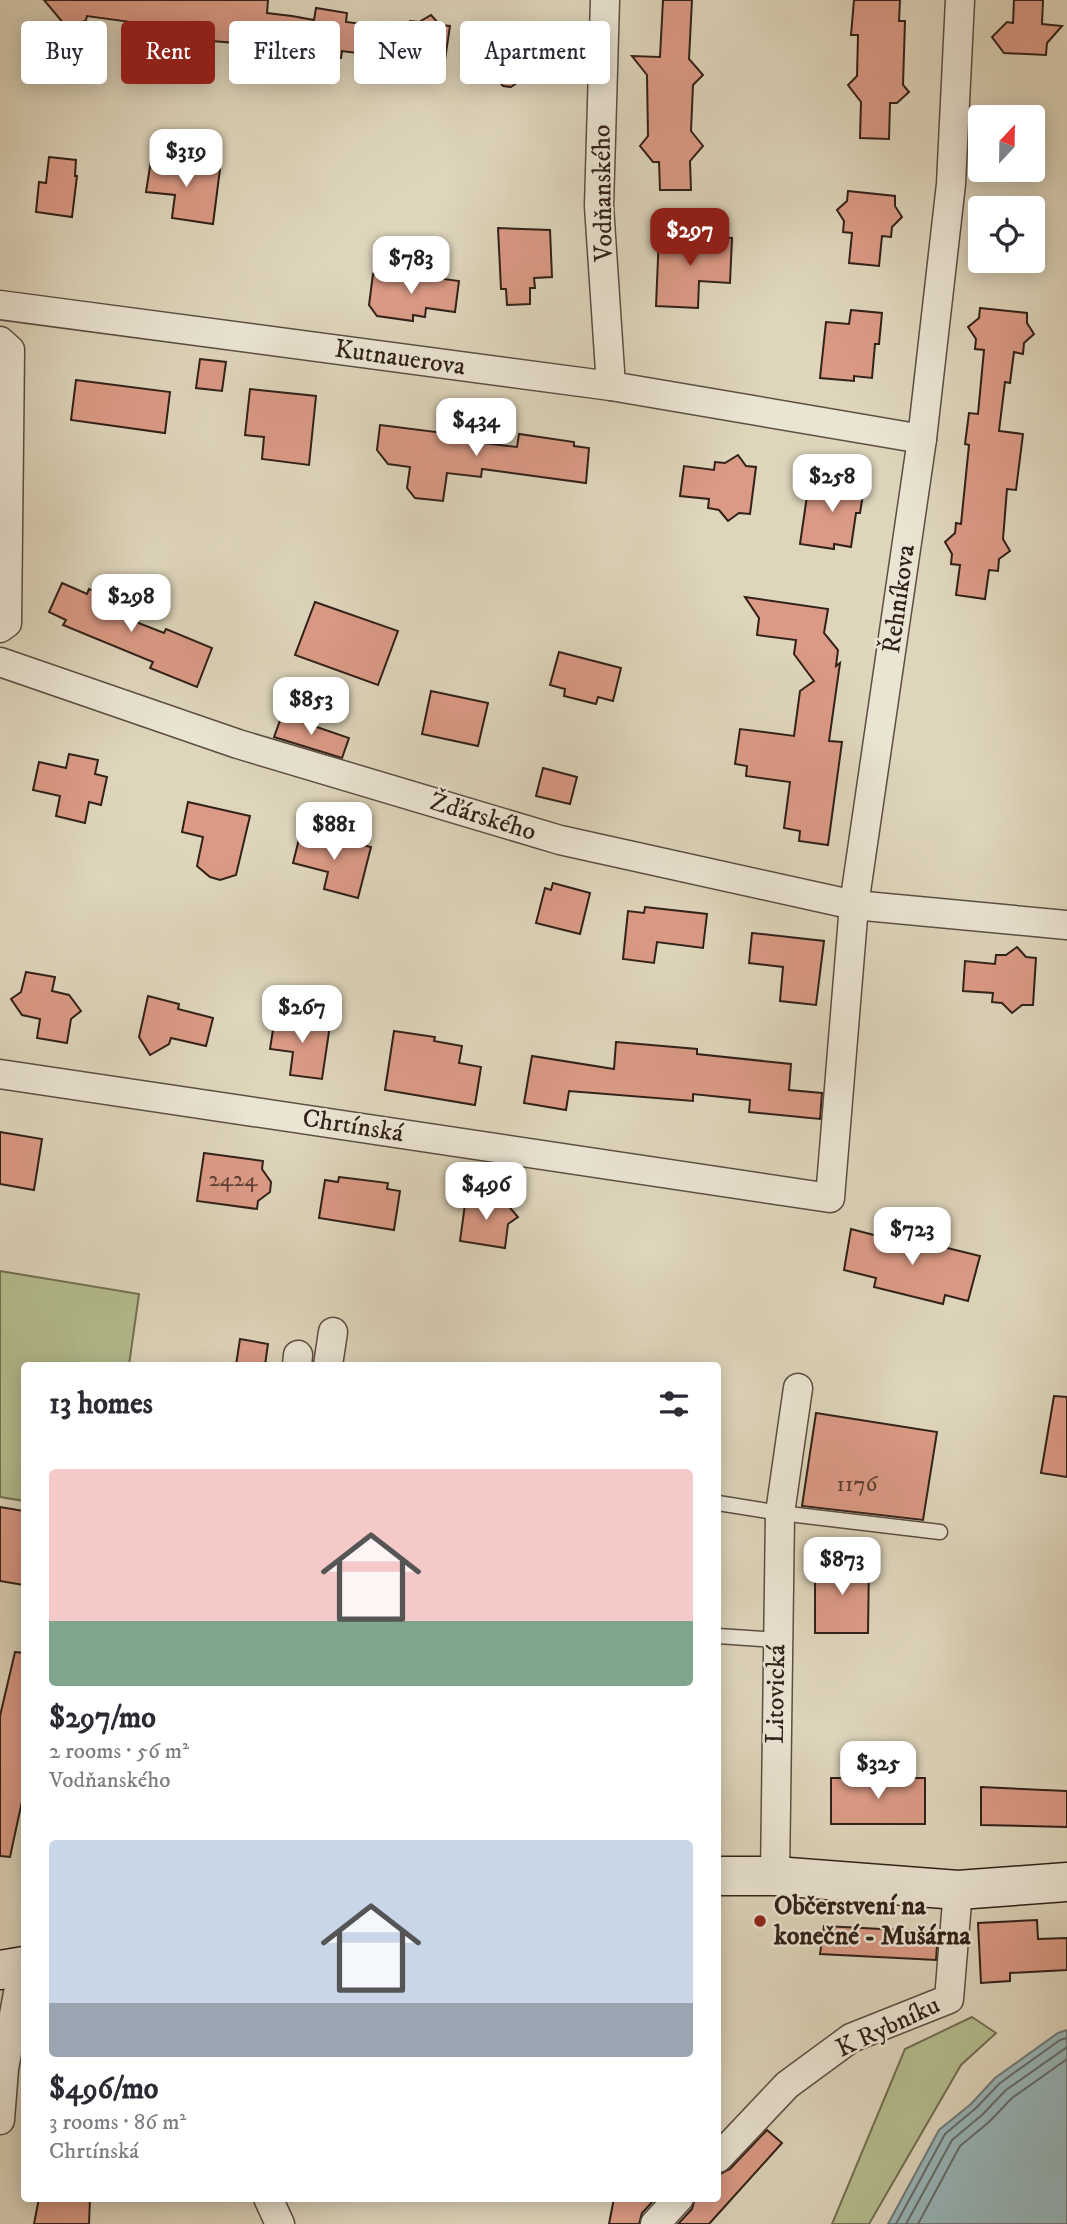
<!DOCTYPE html>
<html lang="en">
<head>
<meta charset="utf-8">
<style>
	:root { --surface:#fff; --page:#f7f7f7; --text:#2b2b33; --muted:#7c7c81; --accent:#8f2418 }
	body { margin:0; font-family:"IM FELL DW Pica",serif; background:var(--page); color:var(--text); height:100vh; display:flex; flex-direction:column; font-size:26px; white-space:nowrap }
	* { box-sizing:border-box; margin:0 }
	p { font-size:23px; color:var(--muted) }
	.icon { flex:none; width:38px; height:38px; fill:none; stroke:currentColor; stroke-width:2; stroke-linecap:round; stroke-linejoin:round }
	.map { position:relative; flex:1; overflow:hidden }
	.side { position:absolute; left:21px; top:1362px; width:700px; height:840px; display:flex; flex-direction:column; background:var(--surface); border-radius:7px; box-shadow:0 4px 18px #0003 }
	.side>* { flex:none }
	.hud { position:absolute; left:21px; top:21px; width:700px; height:63px; display:flex; gap:14px }
	.needle { width:46px; rotate:22deg }
	.controls { position:absolute; left:968px; top:105px; display:grid; gap:14px }
	.controls a { display:grid; place-items:center; width:77px; height:77px; border-radius:7px; background:var(--surface); box-shadow:0 4px 18px #0003; font-size:35px }
	.price { position:absolute; translate:-50% -60px; padding:0 16px; border-radius:14px; background:#fff; color:#222; font-size:23px; line-height:46px; filter:drop-shadow(0 2px 4px #0008) }
	.price::after { content:''; position:absolute; left:50%; top:42px; width:21px; height:16px; margin-left:-10px; background:inherit; clip-path:polygon(0 0,100% 0,50% 100%) }
	.price.current { background:var(--accent); color:#fff }
	ul { padding:0; list-style:none }
	li { display:grid; align-content:center; gap:14px; height:371px; padding:0 28px }
	li span { display:grid; place-items:center; height:217px; border-radius:7px; color:#555 }
	li>.icon { margin-inline-start:auto }
	span .icon { width:126px; height:126px; fill:#fffc; stroke-width:1 }
	li b { font-size:30px }
	h2 { display:flex; justify-content:space-between; align-items:center; height:84px; padding:0 28px; font-size:30px }
	.chip { padding:0 24px; border-radius:7px; background:var(--surface); box-shadow:0 4px 18px #0003; font-size:24px; line-height:63px }
	.chip.current { background:var(--accent); color:#fff }
	.map>svg:first-child { display:block }
	.green { fill:#b4bd8e; stroke:#726f54; stroke-width:2 }
	.water { fill:#97b6ba; stroke:#6e7a7a; stroke-width:2 }
	.lines { fill:none; stroke-linecap:round; stroke-linejoin:round }
	.shore { stroke:#646c6a; stroke-width:2 }
	.building { fill:#db9a85; stroke:#312119; stroke-width:2 }
	.lane-casing { stroke:#5c4e42; stroke-width:17 }
	.street-casing { stroke:#5c4e42; stroke-width:31 }
	.secondary-casing { stroke:#312119; stroke-width:41 }
	.lane { stroke:#eae4d3; stroke-width:14 }
	.street { stroke:#eae4d3; stroke-width:28 }
	.secondary { stroke:#eae4d3; stroke-width:38 }
	.poi-dot { fill:#8f2418; stroke:#eae4d3; stroke-width:2.5 }
	.labels { text-anchor:middle; dominant-baseline:central; stroke-width:5; stroke-linejoin:round; paint-order:stroke }
	.number-label { font-size:23px; fill:#5c3f34 }
	.street-label { font-size:26px; fill:#312119; stroke:#eae4d3 }
	.poi-label { font-size:26px; font-weight:bold; fill:#312119; stroke:#eae4d3; text-anchor:start }
</style>
</head>
<body>
<div class="map">
<svg width="1067" height="2224" viewBox="0 0 1067 2224">
	<rect width="100%" height="100%" fill="#ded5bb"/>
	<filter id="stains"><feTurbulence type="fractalNoise" baseFrequency=".00286" numOctaves="4"/><feColorMatrix values="0 0 0 0 .2 0 0 0 0 .09 0 0 0 0 .02 0 0 0 .5 -.17"/></filter>
	<radialGradient id="worn" r=".72"><stop offset=".6" stop-color="#630" stop-opacity="0"/><stop offset="1" stop-color="#630" stop-opacity=".3"/></radialGradient>
	<g class="green">
		<polygon points="0,1271 139,1294 129,1365 24,1365 24,1501 0,1497"/>
		<polygon points="972,2017 996,2033 961,2065 869,2224 832,2224 905,2049"/>
	</g>
	<polygon class="water" points="1067,2030 1067,2224 888,2224 939,2130 971,2104 995,2078 1058,2033"/>
	<g class="lines">
		<g class="shore">
			<polyline points="896,2224 945,2134 976,2108 1000,2083 1060,2040 1067,2038"/>
			<polyline points="906,2224 952,2140 982,2115 1006,2090 1067,2047"/>
			<polyline points="918,2224 960,2146 989,2122 1012,2098 1067,2059"/>
		</g>
	</g>
	<g class="building">
		<polygon points="44,0 268,0 267,13 292,16 314,20 316,8 347,13 346,22 408,30 410,21 419,22 431,15 440,25 450,26 443,73 433,72 421,80 413,69 403,68 404,59 342,51 341,58 310,54 311,48 263,42 250,51 242,50 235,43 189,39 178,46 169,36 159,35 160,26 87,16 86,20 69,30"/>
		<polygon points="663,0 692,0 689,59 703,75 693,85 691,131 703,146 690,161 691,190 660,190 659,162 653,162 640,146 648,136 647,75 632,56 660,57"/>
		<polygon points="854,0 900,0 899,21 905,21 903,85 909,92 897,103 890,103 889,139 860,138 861,102 848,85 857,76 858,35 851,35"/>
		<polygon points="1014,0 1043,0 1042,24 1062,26 1047,43 1046,55 1004,53 992,37 1007,22 1013,23"/>
		<polygon points="515,27 529,43 528,47 552,51 547,82 524,78 511,87 503,86 493,74 498,37"/>
		<polygon points="49,157 76,160 75,176 77,176 72,217 36,212 39,182 46,183"/>
		<polygon points="151,160 220,169 213,224 172,218 175,195 146,192"/>
		<polygon points="848,191 895,196 895,206 902,217 892,227 891,237 882,236 879,266 849,263 852,233 843,232 844,221 837,210 847,201"/>
		<polygon points="498,228 550,230 552,277 534,278 535,288 530,288 530,304 507,305 506,289 501,289"/>
		<polygon points="659,235 732,238 730,283 699,281 698,308 656,306"/>
		<polygon points="392,272 459,281 455,312 426,308 425,317 413,315 413,321 377,316 369,305 373,274 391,277"/>
		<polygon points="980,308 1027,313 1027,323 1034,334 1024,343 1023,354 1014,352 1010,383 1005,382 999,431 1023,434 1016,490 1007,489 1003,539 1010,551 999,559 998,571 989,570 985,599 956,595 960,565 951,564 952,554 945,542 955,533 956,523 961,524 969,445 965,444 969,413 978,414 984,350 975,349 976,339 968,327 979,318"/>
		<polygon points="851,310 882,313 879,344 875,344 872,378 854,376 854,381 820,378 826,322 849,324"/>
		<polygon points="200,359 226,362 222,391 196,388"/>
		<polygon points="76,380 170,392 165,433 71,420"/>
		<polygon points="250,389 316,396 309,465 262,459 264,437 245,435"/>
		<polygon points="380,425 452,434 451,439 517,447 519,434 574,442 574,446 589,448 586,483 482,469 481,477 447,473 443,501 415,498 407,488 410,467 388,464 377,450"/>
		<polygon points="738,455 746,466 756,467 750,514 739,513 728,521 719,510 708,508 709,499 680,496 684,466 714,470 715,462 725,463"/>
		<polygon points="833,477 865,482 860,513 856,513 851,547 834,544 834,549 800,544 808,489 831,492"/>
		<polygon points="62,583 87,594 89,589 118,601 113,613 164,633 166,629 212,648 197,687 150,668 153,662 63,625 66,620 49,612"/>
		<polygon points="745,597 828,609 824,633 838,650 836,666 840,663 829,741 842,742 828,845 799,841 800,831 784,828 790,782 746,776 747,766 735,764 740,729 794,736 800,691 814,681 794,654 796,640 757,635 759,618"/>
		<polygon points="315,602 398,631 378,685 295,655"/>
		<polygon points="559,652 621,668 613,701 598,697 596,704 564,696 565,689 550,685"/>
		<polygon points="431,691 488,703 478,746 422,734"/>
		<polygon points="282,715 349,738 342,758 274,737"/>
		<polygon points="69,754 98,760 95,774 107,777 101,805 89,802 85,823 56,816 60,796 33,790 39,762 66,768"/>
		<polygon points="543,768 577,777 570,804 536,796"/>
		<polygon points="188,802 250,816 236,875 220,880 210,877 197,866 203,837 182,832"/>
		<polygon points="301,831 371,847 358,898 324,889 328,872 293,863"/>
		<polygon points="553,883 590,893 580,934 536,923 545,888 551,890"/>
		<polygon points="645,907 707,914 703,948 657,942 654,963 623,959 628,911 644,913"/>
		<polygon points="752,933 824,941 816,1005 780,1001 783,967 749,963"/>
		<polygon points="1017,947 1026,957 1036,958 1033,1005 1022,1005 1012,1013 1002,1003 992,1002 993,993 963,991 965,961 995,964 996,955 1006,955"/>
		<polygon points="26,972 55,977 52,991 69,995 81,1011 71,1019 67,1043 37,1038 40,1019 22,1015 11,999 21,992"/>
		<polygon points="148,996 179,1004 178,1009 213,1018 206,1046 171,1038 169,1044 150,1055 139,1037"/>
		<polygon points="275,1017 330,1025 322,1079 290,1075 293,1052 270,1049"/>
		<polygon points="394,1031 435,1037 434,1041 462,1046 459,1063 481,1067 475,1105 385,1090"/>
		<polygon points="616,1042 697,1049 697,1054 791,1064 789,1090 822,1093 820,1119 749,1112 750,1100 693,1094 693,1101 569,1091 566,1110 524,1103 532,1056 614,1069"/>
		<polygon points="0,1132 42,1139 34,1190 0,1184"/>
		<polygon points="204,1153 263,1161 262,1169 271,1182 270,1192 258,1201 257,1209 197,1201"/>
		<polygon points="339,1177 388,1183 387,1189 400,1191 394,1230 319,1218 325,1180 338,1182"/>
		<polygon points="466,1197 505,1202 518,1217 508,1224 505,1248 460,1241"/>
		<polygon points="851,1229 893,1240 894,1235 980,1256 968,1301 945,1295 943,1304 874,1287 876,1278 844,1270"/>
		<polygon points="240,1339 268,1344 265,1365 236,1365"/>
		<polygon points="1054,1396 1067,1397 1067,1477 1041,1473"/>
		<polygon points="816,1413 937,1432 923,1520 802,1506"/>
		<polygon points="0,1507 24,1511 24,1585 0,1581"/>
		<polygon points="815,1561 869,1561 868,1633 815,1633"/>
		<polygon points="15,1652 24,1653 24,1792 10,1857 0,1856 0,1716"/>
		<rect x="831" y="1778" width="94" height="46"/>
		<polygon points="981,1787 1067,1791 1067,1827 981,1825"/>
		<polygon points="1037,1920 1038,1939 1067,1938 1067,1970 1010,1973 1010,1981 981,1983 978,1923"/>
		<polygon points="824,1926 938,1932 936,1960 820,1954"/>
		<polygon points="767,2130 782,2143 709,2224 678,2224 692,2209 695,2198 718,2198 718,2175 730,2169"/>
		<polygon points="39,2198 90,2198 89,2224 34,2224"/>
		<polygon points="614,2198 656,2198 642,2213 639,2224 609,2224"/>
	</g>
	<g class="lines">
		<defs>
			<g id="lane">
				<polyline points="718,1503 780,1513 940,1532"/>
				<polyline points="718,1636 777,1640"/>
			</g>
			<g id="street">
				<polyline points="605,0 599,206 611,386"/>
				<polyline points="0,305 611,386 922,439"/>
				<polyline points="0,341 10,350 7,623 0,628"/>
				<polyline points="0,662 238,744 560,840 854,905 1067,925"/>
				<polyline points="0,1074 830,1198 854,905 922,439 951,184 960,0"/>
				<polyline points="297,1365 298,1355"/>
				<polyline points="328,1365 333,1332"/>
				<polyline points="775,1876 780,1513 798,1388"/>
				<polyline points="0,2120 4,2069 23,1966"/>
				<polyline points="718,2158 787,2085 851,2038 949,1999 958,1890"/>
				<polyline points="268,2198 280,2224"/>
				<polyline points="655,2224 679,2198"/>
			</g>
			<g id="secondary">
				<polyline points="718,1876 775,1876 958,1890 1067,1882"/>
				<polyline points="0,1970 24,1966"/>
			</g>
		</defs>
		<use href="#lane" class="lane-casing"/>
		<use href="#street" class="street-casing"/>
		<use href="#secondary" class="secondary-casing"/>
		<use href="#lane" class="lane"/>
		<use href="#street" class="street"/>
		<use href="#secondary" class="secondary"/>
	</g>
	<circle class="poi-dot" cx="760" cy="1921" r="7"/>
	<g class="labels">
		<g class="number-label">
			<text x="233" y="1179">2424</text>
			<text x="857" y="1484">1176</text>
		</g>
		<g class="street-label">
			<text transform="translate(603 193) rotate(-91)">Vodňanského</text>
			<text transform="translate(400 358) rotate(8)">Kutnauerova</text>
			<text transform="translate(899 599) rotate(-82)">Řehníkova</text>
			<text transform="translate(483 817) rotate(17)">Žďárského</text>
			<text transform="translate(353 1126) rotate(9)">Chrtínská</text>
			<text transform="translate(776 1694) rotate(-89)">Litovická</text>
			<text transform="translate(888 2027) rotate(-25)">K Rybníku</text>
		</g>
		<g class="poi-label">
			<text x="774" y="1906">Občerstvení na<tspan x="774" dy="30">konečné - Mušárna</tspan></text>
		</g>
	</g>
	<rect width="100%" height="100%" filter="url(#stains)"/>
	<rect width="100%" height="100%" fill="url(#worn)"/>
</svg>
<div class="controls">
<a><svg class="needle" viewBox="-14 -14 28 28"><path d="M0-13l5 13h-10z" fill="#e53935"/><path d="M0 13l5-13h-10z" fill="#7c7c81"/></svg></a>
<a><svg class="icon" aria-label="locate" viewBox="0 0 24 24"><circle cx="12" cy="12" r="6"/><path d="M12 2v4M12 18v4M2 12h4M18 12h4"/></svg></a>
</div>
<b class="price" style="left:186px;top:189px">$319</b>
<b class="price current" style="left:690px;top:268px">$297</b>
<b class="price" style="left:411px;top:296px">$783</b>
<b class="price" style="left:476px;top:458px">$434</b>
<b class="price" style="left:832px;top:514px">$258</b>
<b class="price" style="left:131px;top:634px">$298</b>
<b class="price" style="left:311px;top:737px">$853</b>
<b class="price" style="left:334px;top:862px">$881</b>
<b class="price" style="left:302px;top:1045px">$267</b>
<b class="price" style="left:486px;top:1222px">$496</b>
<b class="price" style="left:912px;top:1267px">$723</b>
<b class="price" style="left:842px;top:1597px">$873</b>
<b class="price" style="left:878px;top:1801px">$325</b>
<div class="hud">
<a class="chip">Buy</a>
<a class="chip current">Rent</a>
<a class="chip">Filters</a>
<a class="chip">New</a>
<a class="chip">Apartment</a>
</div>
<section class="side">
<h2>13 homes<svg class="icon" aria-label="filters" viewBox="0 0 24 24"><path d="M4 7h16M4 17h16"/><circle cx="9" cy="7" r="2"/><circle cx="15" cy="17" r="2"/></svg></h2>
<ul>
<li><span style="background:linear-gradient(#f6c9c9 70%,#7fa58c 0)"><svg class="icon" aria-label="home" viewBox="0 0 24 24"><path d="M3 11l9-7 9 7M6 9v11h12V9"/></svg></span><div><b>$297/mo</b><p>2 rooms · 56 m²</p><p>Vodňanského</p></div></li>
<li><span style="background:linear-gradient(#c9d6e8 75%,#9aa5b1 0)"><svg class="icon" aria-label="home" viewBox="0 0 24 24"><path d="M3 11l9-7 9 7M6 9v11h12V9"/></svg></span><div><b>$496/mo</b><p>3 rooms · 86 m²</p><p>Chrtínská</p></div></li>
</ul>
</section>
</div>
</body>
</html>
